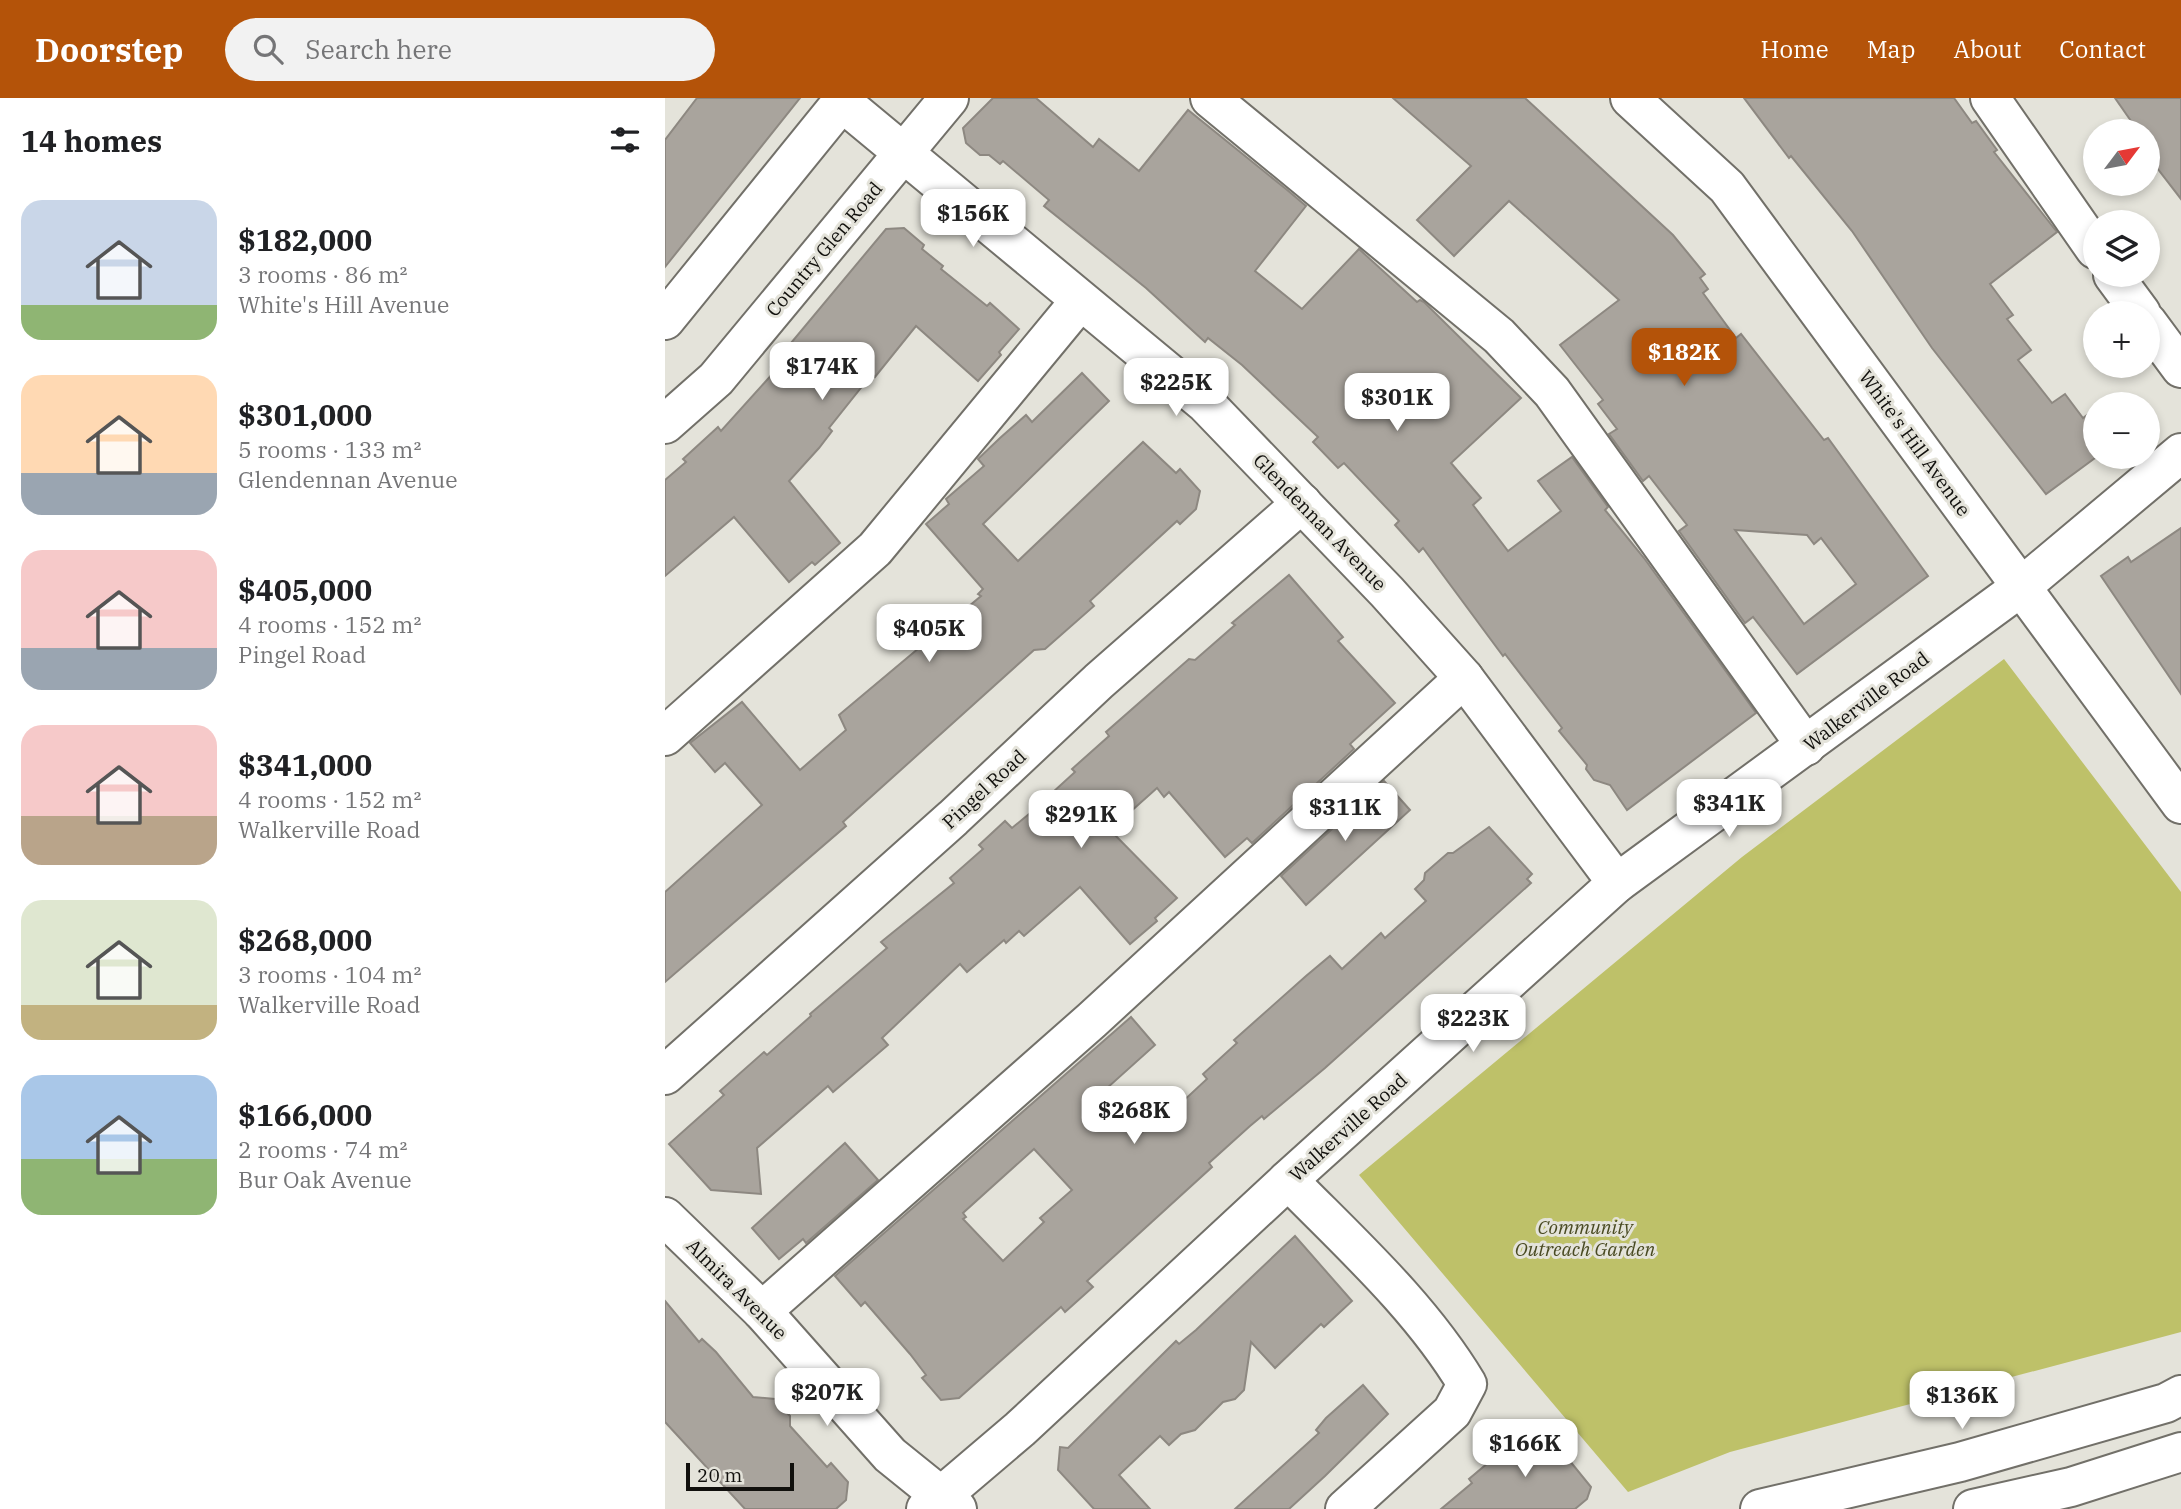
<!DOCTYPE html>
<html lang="en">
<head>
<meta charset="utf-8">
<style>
	:root { --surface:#fff; --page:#f2f2f2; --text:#202124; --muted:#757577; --accent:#b45309 }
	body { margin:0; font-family:"IBM Plex Serif",serif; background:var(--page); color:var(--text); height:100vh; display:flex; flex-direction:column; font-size:26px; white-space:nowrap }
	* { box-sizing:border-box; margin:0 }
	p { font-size:23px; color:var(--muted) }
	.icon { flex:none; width:38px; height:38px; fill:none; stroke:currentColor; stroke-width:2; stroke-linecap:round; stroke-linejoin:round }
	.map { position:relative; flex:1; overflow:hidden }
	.side { display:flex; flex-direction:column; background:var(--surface); width:665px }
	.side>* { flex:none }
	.needle { width:46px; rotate:58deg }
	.controls { position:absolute; left:1418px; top:21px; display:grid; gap:14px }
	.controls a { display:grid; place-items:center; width:77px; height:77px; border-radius:50%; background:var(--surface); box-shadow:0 4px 10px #0003; font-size:35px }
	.scale { position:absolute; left:21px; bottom:18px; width:108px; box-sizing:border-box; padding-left:7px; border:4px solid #11100d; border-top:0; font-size:19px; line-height:24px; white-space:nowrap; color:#11100d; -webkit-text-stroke:5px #e4e3da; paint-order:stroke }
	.price { position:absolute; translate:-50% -60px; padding:0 16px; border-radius:14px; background:#fff; color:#222; font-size:23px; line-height:46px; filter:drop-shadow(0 2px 4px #0008) }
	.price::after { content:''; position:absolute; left:50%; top:42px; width:21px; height:16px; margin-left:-10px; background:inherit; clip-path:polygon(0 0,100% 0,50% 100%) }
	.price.active { background:var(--accent); color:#fff }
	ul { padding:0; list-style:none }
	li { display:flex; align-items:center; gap:21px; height:175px; padding:0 21px }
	li span { display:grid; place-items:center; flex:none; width:196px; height:140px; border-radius:21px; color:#555 }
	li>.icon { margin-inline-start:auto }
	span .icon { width:84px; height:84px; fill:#fffc; stroke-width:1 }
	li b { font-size:30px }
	h2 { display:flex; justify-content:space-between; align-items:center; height:84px; padding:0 21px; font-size:30px }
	header { display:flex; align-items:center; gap:42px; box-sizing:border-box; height:98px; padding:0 35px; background:var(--accent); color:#fff }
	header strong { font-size:33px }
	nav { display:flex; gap:38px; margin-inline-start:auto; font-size:24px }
	.search { width:490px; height:63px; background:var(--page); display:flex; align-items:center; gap:18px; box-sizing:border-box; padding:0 24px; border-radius:38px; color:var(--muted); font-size:26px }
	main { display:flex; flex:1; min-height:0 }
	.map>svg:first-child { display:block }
	.green { fill:#bec169 }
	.building { fill:#a9a49d; stroke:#8d8881; stroke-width:2; fill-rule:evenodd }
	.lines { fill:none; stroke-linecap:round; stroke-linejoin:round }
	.minor-casing { stroke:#727069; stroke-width:42 }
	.minor { stroke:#fff; stroke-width:38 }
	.labels { text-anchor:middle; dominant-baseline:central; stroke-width:6; stroke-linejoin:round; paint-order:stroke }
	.street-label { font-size:19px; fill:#11100d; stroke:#e4e3da }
	.park-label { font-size:19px; font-style:italic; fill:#494a22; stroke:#e4e3da }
</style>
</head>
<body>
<header>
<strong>Doorstep</strong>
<div class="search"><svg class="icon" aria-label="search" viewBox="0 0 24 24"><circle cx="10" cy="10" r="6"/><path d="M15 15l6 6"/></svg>Search here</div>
<nav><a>Home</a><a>Map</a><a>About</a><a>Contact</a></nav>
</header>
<main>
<section class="side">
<h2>14 homes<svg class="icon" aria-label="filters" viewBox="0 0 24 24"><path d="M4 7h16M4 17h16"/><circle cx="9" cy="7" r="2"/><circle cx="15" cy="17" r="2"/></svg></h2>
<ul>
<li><span style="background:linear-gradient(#c9d6e8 75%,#8fb573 0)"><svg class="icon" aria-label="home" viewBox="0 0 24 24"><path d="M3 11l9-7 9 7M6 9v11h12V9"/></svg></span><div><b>$182,000</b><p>3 rooms · 86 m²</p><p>White's Hill Avenue</p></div></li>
<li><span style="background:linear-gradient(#ffd9b3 70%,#9aa5b1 0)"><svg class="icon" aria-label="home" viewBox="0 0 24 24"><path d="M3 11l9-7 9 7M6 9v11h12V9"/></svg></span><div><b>$301,000</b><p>5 rooms · 133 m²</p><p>Glendennan Avenue</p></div></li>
<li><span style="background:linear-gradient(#f6c9c9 70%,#9aa5b1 0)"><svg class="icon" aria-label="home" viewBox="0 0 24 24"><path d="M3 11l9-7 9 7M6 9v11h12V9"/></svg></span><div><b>$405,000</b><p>4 rooms · 152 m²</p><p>Pingel Road</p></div></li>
<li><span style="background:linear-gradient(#f6c9c9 65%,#b9a48a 0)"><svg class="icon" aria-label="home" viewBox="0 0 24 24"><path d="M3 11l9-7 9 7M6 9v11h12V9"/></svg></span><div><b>$341,000</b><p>4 rooms · 152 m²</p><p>Walkerville Road</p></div></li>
<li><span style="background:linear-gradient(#dfe7d0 75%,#c2b280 0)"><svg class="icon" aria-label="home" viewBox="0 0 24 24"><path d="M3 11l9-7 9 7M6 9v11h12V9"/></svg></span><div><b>$268,000</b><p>3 rooms · 104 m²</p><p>Walkerville Road</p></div></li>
<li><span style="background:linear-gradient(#a9c7e8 60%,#8fb573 0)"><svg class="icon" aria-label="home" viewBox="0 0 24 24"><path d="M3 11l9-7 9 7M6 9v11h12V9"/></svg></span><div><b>$166,000</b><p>2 rooms · 74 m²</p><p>Bur Oak Avenue</p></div></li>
</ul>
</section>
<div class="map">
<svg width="1516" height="1411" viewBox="0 0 1516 1411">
	<rect width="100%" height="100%" fill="#e4e3da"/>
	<polygon class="green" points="1339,561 1516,794 1516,1234 1065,1354 963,1394 694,1077 1077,759"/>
	<g class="building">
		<polygon points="32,0 135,0 0,169 0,42"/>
		<polygon points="328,0 371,0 428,49 434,41 474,73 523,12 621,91 641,108 590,173 637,211 694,151 752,204 755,202 759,204 856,300 786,365 816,400 808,407 843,453 896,413 873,383 907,359 943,409 940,412 979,460 1091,615 962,712 945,687 929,682 921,671 922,667 894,633 897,630 840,556 838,558 758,450 754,454 730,427 734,423 679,365 673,370 648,344 653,339 577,267 543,240 540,244 481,190 379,108 384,102 338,63 335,66 324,57 315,57 301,45 298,30"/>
		<path d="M728 0H860L1008 137 1040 176 1035 180 1043 191 1038 195 1071 240 1076 236 1159 342 1163 340 1263 478 1132 576 1088 519 1080 525 1014 433 1022 427 984 378 978 383 944 336 952 331 933 306 938 302 895 247 954 202 844 103 789 158 752 122 806 68ZM1070 432 1142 437 1149 446 1156 440 1191 486 1139 526Z"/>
		<polygon points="1079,0 1289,0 1307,25 1311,23 1332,52 1329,54 1392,134 1325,186 1348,217 1342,221 1366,252 1353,262 1387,305 1400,296 1418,320 1430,311 1430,360 1381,396 1267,250 1187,133 1126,58 1124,60"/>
		<polygon points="1450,0 1516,0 1516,101 1482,57 1482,33 1473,33"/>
		<polygon points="239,130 259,147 257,151 278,168 276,171 322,208 325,205 354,231 334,254 336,257 313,283 251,228 210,279 207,276 164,330 167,333 154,350 124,383 175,445 150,467 147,464 124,484 69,419 0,478 0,382 21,364 18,361 53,329 56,333 110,273 106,269 221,131"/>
		<polygon points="417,275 444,303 318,426 353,463 478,344 511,375 515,371 535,393 531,411 515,426 512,423 425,503 429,508 380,551 369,552 178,724 181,728 0,884 0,794 97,707 60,665 50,674 25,645 77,604 135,672 181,632 174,617 316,498 313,496 318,491 261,426 284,406 281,401 319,368 313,361 335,340 361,317 367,324"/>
		<polygon points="1516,430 1516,596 1436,478 1463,459 1466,464"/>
		<polygon points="624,477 678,539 673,543 730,605 685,646 689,651 587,745 582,740 560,759 504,694 499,699 492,690 445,732 512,800 490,820 492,823 465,846 415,789 359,838 354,833 341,845 339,842 302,874 295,866 217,940 223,947 168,994 163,988 92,1050 96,1096 46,1092 4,1046 59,997 55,993 99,954 102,957 146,918 145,916 222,850 216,844 289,785 285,780 318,751 314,747 340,723 347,730 364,716 410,674 407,671 444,638 441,634 524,561 530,562 570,527 567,525"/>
		<polygon points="719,683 745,712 641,807 616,778"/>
		<path d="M824 729 867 776 862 781 866 785 660 970 599 1021 597 1018 585 1028 544 1065 547 1069 422 1183 428 1189 400 1214 396 1209 294 1300 276 1302 257 1280 261 1277 245 1256 200 1204 196 1208 170 1178 466 919 490 947 432 999 470 1041 484 1028 487 1032 542 981 538 976 572 945 569 942 641 878 665 858 677 871 716 835 720 840 761 803 750 791 759 782 760 775 783 755H788ZM369 1051 407 1092 375 1120 379 1124 338 1163 298 1121 301 1119 298 1115Z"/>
		<polygon points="180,1045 213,1082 141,1145 138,1141 114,1161 87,1130"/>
		<polygon points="630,1138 687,1203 659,1229 656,1226 610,1270 586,1244 579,1292 570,1301 558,1304 530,1332 516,1336 504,1347 495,1338 454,1377 485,1411 429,1411 393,1372 395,1349 403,1350 511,1243 514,1246 531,1232"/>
		<polygon points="0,1203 34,1244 37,1241 51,1254 88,1299 110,1301 125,1318 125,1328 162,1369 166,1365 183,1384 181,1402 171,1411 80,1411 0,1324"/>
		<polygon points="698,1287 723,1316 660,1378 624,1411 570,1411 654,1335 651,1332 661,1320"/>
		<polygon points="868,1327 882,1345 887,1341 926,1389 922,1401 910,1411 776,1411 807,1385 804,1381"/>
	</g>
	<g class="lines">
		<defs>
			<g id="minor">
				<polyline points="545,0 834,238 887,294 1141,648"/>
				<polyline points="965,0 1062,89 1516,706"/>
				<polyline points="1325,0 1430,151"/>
				<polyline points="177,4 540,305 722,494 799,580 952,785"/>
				<polyline points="1448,177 1476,215"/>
				<polyline points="0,222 180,0"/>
				<polyline points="1482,224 1516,270"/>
				<polyline points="0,326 51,281 284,0"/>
				<polyline points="0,638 210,451 415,203"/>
				<polyline points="0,977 288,720 434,583 637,405"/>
				<path d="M623 1082C686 1146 756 1209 802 1286L787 1314 680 1411"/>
				<polyline points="0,1119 97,1213 225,1357 292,1411"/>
				<polyline points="97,1213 427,922 799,580"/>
				<polyline points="261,1411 355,1331 623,1082 952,785 1356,489 1516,355"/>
				<polyline points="1095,1411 1295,1364 1501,1305 1516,1297"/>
				<polyline points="1308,1411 1406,1389 1516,1354"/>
			</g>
		</defs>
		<use href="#minor" class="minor-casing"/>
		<use href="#minor" class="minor"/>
	</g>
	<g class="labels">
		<g class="street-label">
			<text transform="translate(159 151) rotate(-50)">Country Glen Road</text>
			<text transform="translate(1250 345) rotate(54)">White's Hill Avenue</text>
			<text transform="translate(655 424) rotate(46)">Glendennan Avenue</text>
			<text transform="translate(1201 603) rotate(-37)">Walkerville Road</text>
			<text transform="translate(319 691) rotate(-43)">Pingel Road</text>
			<text transform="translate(683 1029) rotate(-42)">Walkerville Road</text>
			<text transform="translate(72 1191) rotate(45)">Almira Avenue</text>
		</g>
		<g class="park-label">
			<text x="920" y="1129">Community<tspan x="920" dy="22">Outreach Garden</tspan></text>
		</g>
	</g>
</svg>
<div class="controls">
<a><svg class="needle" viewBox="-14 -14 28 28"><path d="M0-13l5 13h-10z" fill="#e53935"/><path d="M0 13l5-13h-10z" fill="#757577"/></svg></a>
<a><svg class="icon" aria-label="layers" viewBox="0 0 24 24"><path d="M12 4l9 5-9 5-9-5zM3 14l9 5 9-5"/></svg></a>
<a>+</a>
<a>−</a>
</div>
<div class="scale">20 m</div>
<b class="price" style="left:308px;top:151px">$156K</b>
<b class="price active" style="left:1019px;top:290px">$182K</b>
<b class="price" style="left:157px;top:304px">$174K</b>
<b class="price" style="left:511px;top:320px">$225K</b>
<b class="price" style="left:732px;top:335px">$301K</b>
<b class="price" style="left:264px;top:566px">$405K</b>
<b class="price" style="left:1064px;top:741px">$341K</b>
<b class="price" style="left:680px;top:745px">$311K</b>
<b class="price" style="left:416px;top:752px">$291K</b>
<b class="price" style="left:808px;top:956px">$223K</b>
<b class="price" style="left:469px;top:1048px">$268K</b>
<b class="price" style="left:162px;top:1330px">$207K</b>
<b class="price" style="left:1297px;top:1333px">$136K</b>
<b class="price" style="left:860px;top:1381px">$166K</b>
</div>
</main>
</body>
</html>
